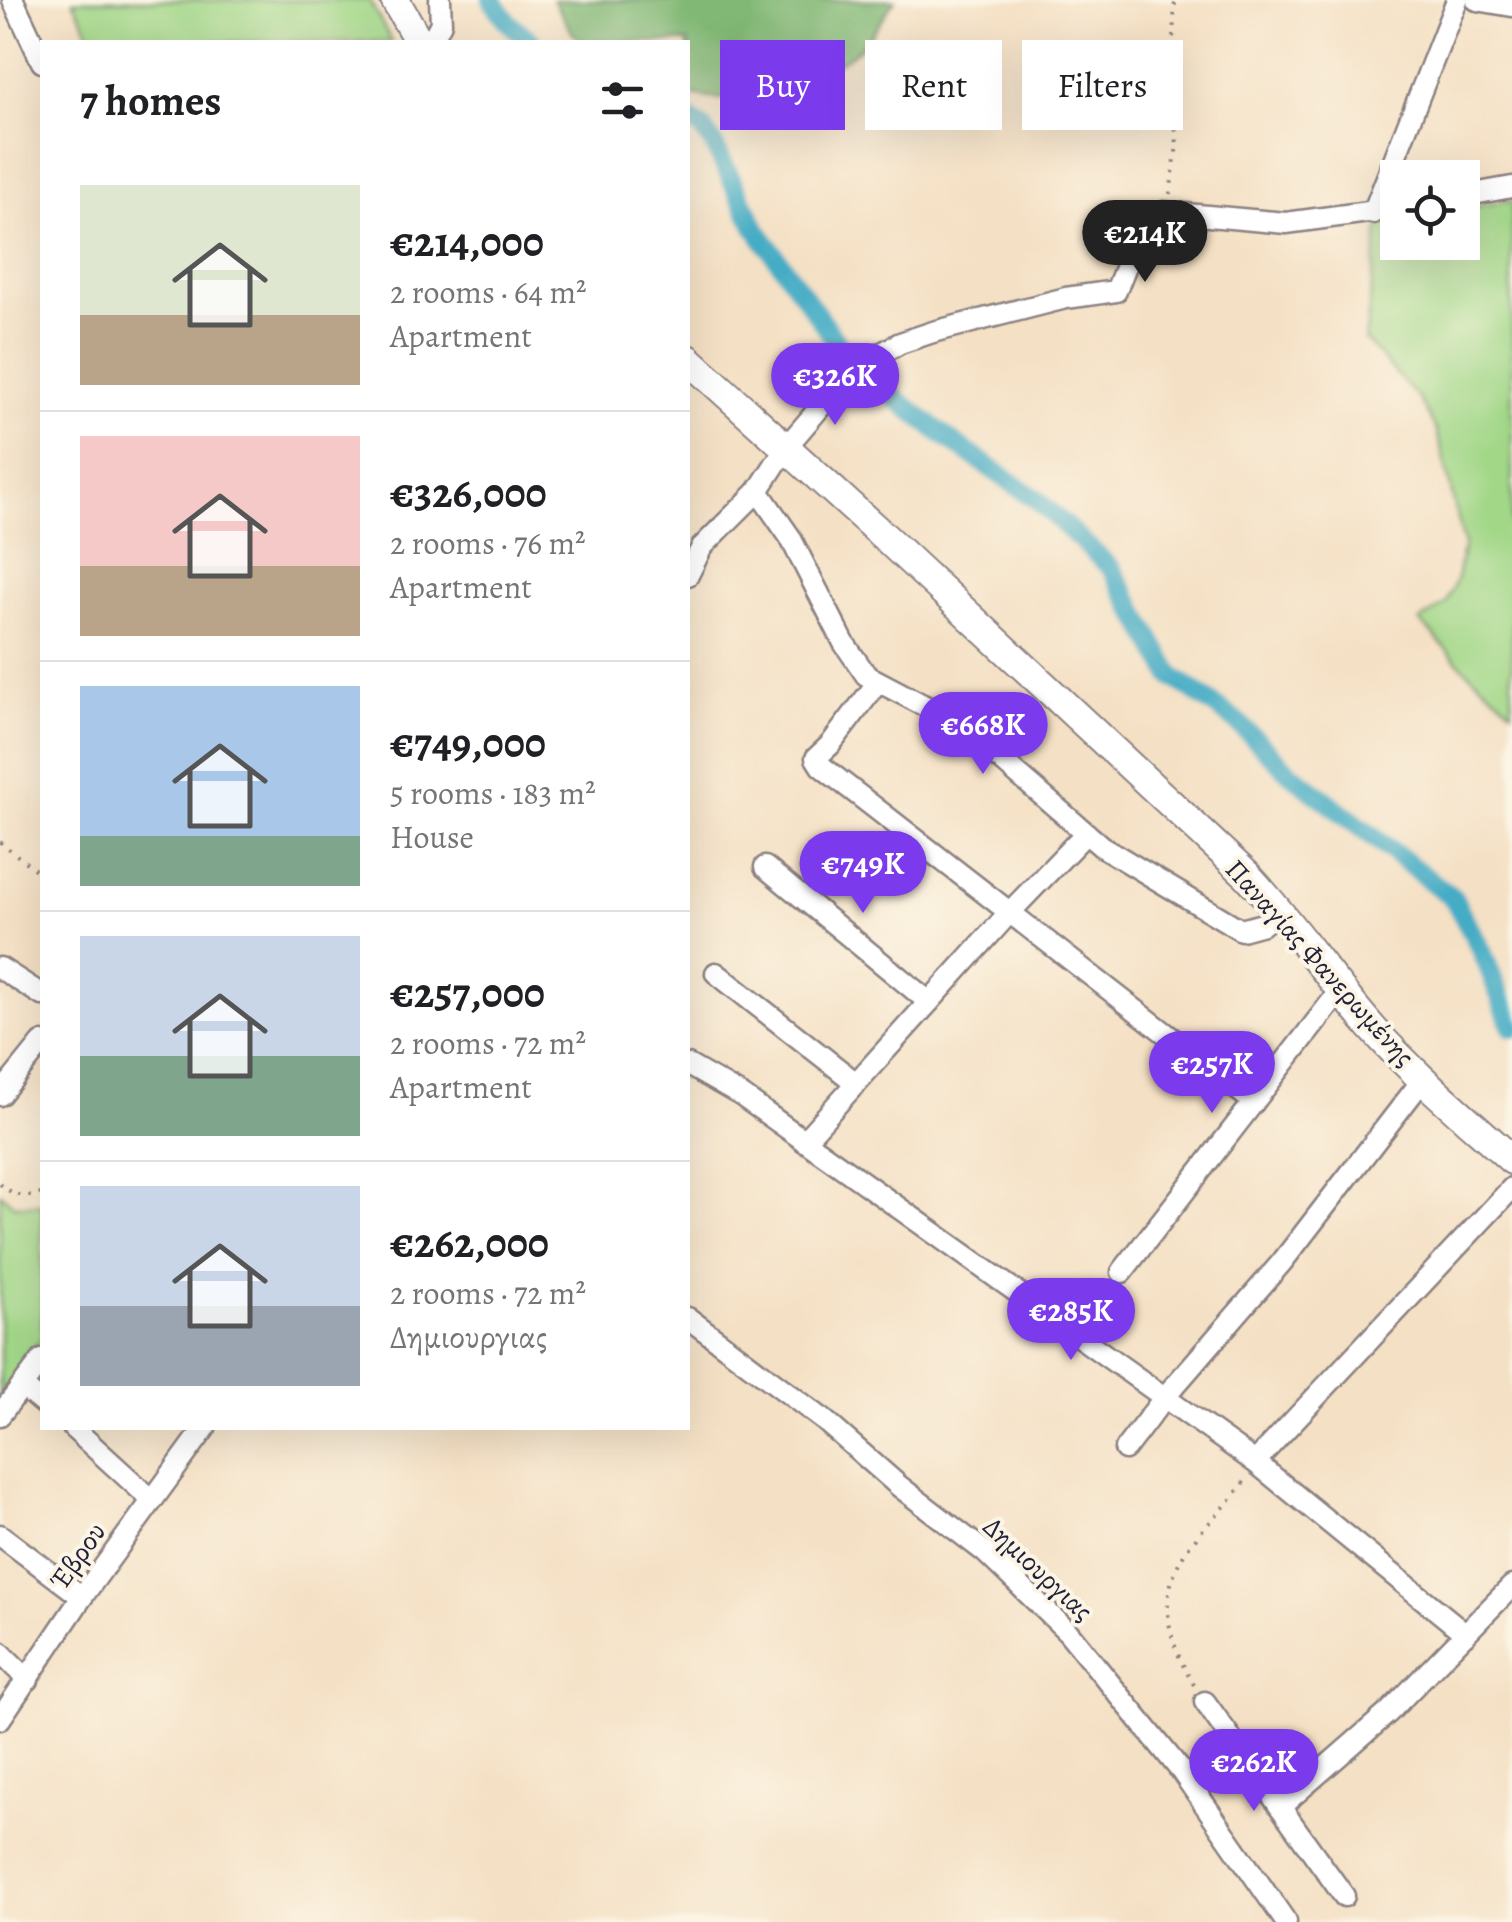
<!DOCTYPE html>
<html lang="en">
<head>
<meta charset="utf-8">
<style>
	:root { --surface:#fff; --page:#f2f2f2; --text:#202124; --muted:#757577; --line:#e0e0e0; --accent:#7c3aed }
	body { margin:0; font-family:Alegreya,serif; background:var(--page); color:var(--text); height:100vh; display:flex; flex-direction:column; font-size:38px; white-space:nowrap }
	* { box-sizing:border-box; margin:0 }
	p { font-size:32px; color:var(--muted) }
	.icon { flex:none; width:55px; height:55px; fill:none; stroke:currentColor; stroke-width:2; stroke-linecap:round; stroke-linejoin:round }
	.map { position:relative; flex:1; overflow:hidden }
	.panel { position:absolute; left:40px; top:40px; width:650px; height:1390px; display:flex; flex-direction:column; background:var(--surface); border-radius:0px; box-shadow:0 10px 40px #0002 }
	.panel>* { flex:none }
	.guide { position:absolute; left:720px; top:40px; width:640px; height:90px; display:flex; gap:20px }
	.fabs { position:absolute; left:1380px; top:160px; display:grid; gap:20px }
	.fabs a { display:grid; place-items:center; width:100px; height:100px; border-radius:0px; background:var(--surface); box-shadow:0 10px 40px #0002; font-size:50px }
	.price { position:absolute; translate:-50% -85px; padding:0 22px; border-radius:35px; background:var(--accent); color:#fff; font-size:32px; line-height:65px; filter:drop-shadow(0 2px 5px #0008) }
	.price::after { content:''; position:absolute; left:50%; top:60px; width:30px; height:22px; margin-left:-15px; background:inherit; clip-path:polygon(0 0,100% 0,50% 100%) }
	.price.on { background:#222; color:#fff }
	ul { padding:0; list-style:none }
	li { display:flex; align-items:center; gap:30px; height:250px; padding:0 40px }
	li+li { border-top:2px solid var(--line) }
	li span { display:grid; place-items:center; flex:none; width:280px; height:200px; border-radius:0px; color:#555 }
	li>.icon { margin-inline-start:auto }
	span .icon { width:120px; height:120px; fill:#fffc; stroke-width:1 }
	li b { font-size:42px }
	h2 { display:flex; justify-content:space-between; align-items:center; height:120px; padding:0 40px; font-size:42px }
	.pill { padding:0 35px; border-radius:0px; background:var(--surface); box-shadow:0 10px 40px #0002; font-size:35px; line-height:90px }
	.pill.on { background:var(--accent); color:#fff }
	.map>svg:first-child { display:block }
	.green { fill:#a2d788; stroke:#627c62; stroke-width:2.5 }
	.forest { fill:#81b874; stroke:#526d58; stroke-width:2.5 }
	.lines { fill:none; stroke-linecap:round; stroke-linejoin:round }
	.canal { stroke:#45acc5; stroke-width:20 }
	.street-casing { stroke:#8b8180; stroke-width:25 }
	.secondary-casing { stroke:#8b8180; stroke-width:32 }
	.path { stroke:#8b8180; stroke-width:4; stroke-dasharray:2.5 8; stroke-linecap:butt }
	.street { stroke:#fff; stroke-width:20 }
	.secondary { stroke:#fff; stroke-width:28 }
	.labels { text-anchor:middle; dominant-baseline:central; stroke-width:8; stroke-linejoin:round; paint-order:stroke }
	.street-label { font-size:28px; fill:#22223b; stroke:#fcf5e5 }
</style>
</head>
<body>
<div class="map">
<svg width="1512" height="1922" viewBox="0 0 1512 1922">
	<rect width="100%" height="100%" fill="#fcf5e5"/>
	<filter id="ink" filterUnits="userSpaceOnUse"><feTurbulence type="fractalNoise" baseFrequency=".01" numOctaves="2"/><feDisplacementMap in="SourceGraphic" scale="20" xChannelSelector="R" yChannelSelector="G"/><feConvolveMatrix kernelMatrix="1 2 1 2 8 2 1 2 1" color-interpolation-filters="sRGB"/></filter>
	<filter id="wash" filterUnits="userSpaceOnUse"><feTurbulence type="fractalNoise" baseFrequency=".0048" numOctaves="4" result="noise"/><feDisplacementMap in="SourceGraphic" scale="40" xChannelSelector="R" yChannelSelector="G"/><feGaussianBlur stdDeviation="2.25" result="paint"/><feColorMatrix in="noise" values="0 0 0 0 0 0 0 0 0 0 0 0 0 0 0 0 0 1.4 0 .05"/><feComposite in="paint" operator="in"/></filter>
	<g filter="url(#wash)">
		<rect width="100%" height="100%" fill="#f4e0c4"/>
		<g class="green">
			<polygon points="73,0 369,0 392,42 94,42"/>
			<polygon points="1512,200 1512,710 1465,669 1420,621 1446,604 1457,578 1464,544 1437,431 1419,399 1365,340 1380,221 1397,218 1398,242 1462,242 1463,208"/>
			<polygon points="0,1193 14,1205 42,1204 42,1338 0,1395"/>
		</g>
		<path class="forest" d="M553 0H895C883 16 872 38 857 50 810 86 745 109 688 94V42H585L573 34Z"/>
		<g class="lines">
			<g class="canal">
				<polyline points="492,0 509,23 532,42"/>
				<polyline points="688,119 702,128 713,143 757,230 845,354 885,390 951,441 1036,499 1112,569 1172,676 1235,720 1290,773 1453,898 1482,951 1512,1027"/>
			</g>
		</g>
	</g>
	<g filter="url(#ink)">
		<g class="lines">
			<defs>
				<g id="street">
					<polyline points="13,0 42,62"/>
					<polyline points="1477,0 1512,6"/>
					<polyline points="431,42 441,23 440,0"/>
					<polyline points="1462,196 1512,187"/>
					<polyline points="1373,213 1457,0"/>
					<polyline points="758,491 790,537 844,643 866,675 927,707 978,740 1101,846 1241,930 1263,924 1281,910"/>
					<polyline points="688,575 702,547 758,491 787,446 846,377 871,359 900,343 933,332 1066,298 1116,291 1144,220 1164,212 1286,223 1398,208"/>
					<polyline points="878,682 830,745 816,758 821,766 1254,1102"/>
					<polyline points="765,867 929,1002"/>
					<polyline points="0,968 42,995"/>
					<polyline points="716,973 856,1083"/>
					<polyline points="688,1065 742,1096 1255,1462 1466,1634"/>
					<polyline points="0,1095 42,1043"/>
					<polyline points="804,1141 1010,912 1086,833"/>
					<polyline points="1122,1272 1340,991"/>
					<polyline points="688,1318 825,1421 899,1486 985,1552 1068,1632 1182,1772 1286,1922"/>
					<polyline points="22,1386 42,1403"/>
					<polyline points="0,1415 42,1360"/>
					<polyline points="73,1428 152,1500"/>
					<polyline points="1125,1449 1164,1398 1282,1262 1424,1078"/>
					<polyline points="1255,1462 1512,1188"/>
					<polyline points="0,1535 82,1597"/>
					<polyline points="0,1652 28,1680"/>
					<polyline points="1205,1702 1344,1896"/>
					<polyline points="0,1719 82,1597 205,1428"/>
					<polyline points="1280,1807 1389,1712 1512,1586"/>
				</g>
				<g id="secondary">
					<polyline points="395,0 419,42"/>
					<path d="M688 359 888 540 1247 875C1294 925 1328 978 1373 1029 1415 1076 1466 1118 1512 1160"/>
				</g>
			</defs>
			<use href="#street" class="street-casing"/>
			<use href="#secondary" class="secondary-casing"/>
			<g class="path">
				<polyline points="1170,194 1177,145 1171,76 1175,0"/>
				<polyline points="0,842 42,875"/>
				<path d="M0 1184C14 1196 26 1199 42 1193"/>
				<path d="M1194 1685C1167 1640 1155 1595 1188 1548 1207 1522 1231 1504 1247 1477"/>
			</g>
			<use href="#street" class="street"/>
			<use href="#secondary" class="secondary"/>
		</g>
	</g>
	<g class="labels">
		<g class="street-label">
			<text transform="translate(1320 963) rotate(48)">Παναγίας Φανερωμένης</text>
			<text transform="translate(78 1556) rotate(-55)">Έβρου</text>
			<text transform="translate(1038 1569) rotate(43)">Δημιουργιας</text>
		</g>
	</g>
</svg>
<div class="fabs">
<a><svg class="icon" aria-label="locate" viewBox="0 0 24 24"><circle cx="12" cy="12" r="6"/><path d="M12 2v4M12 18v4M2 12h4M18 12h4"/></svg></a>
</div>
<b class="price on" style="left:1145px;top:285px">€214K</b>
<b class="price" style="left:835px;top:428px">€326K</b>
<b class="price" style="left:983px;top:777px">€668K</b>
<b class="price" style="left:863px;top:916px">€749K</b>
<b class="price" style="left:1212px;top:1116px">€257K</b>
<b class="price" style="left:1071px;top:1363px">€285K</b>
<b class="price" style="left:1254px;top:1814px">€262K</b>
<div class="guide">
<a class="pill on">Buy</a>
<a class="pill">Rent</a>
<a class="pill">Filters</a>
</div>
<section class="panel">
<h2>7 homes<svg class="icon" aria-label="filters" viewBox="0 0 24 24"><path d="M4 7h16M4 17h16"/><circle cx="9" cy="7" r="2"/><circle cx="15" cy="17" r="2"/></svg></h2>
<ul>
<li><span style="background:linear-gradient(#dfe7d0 65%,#b9a48a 0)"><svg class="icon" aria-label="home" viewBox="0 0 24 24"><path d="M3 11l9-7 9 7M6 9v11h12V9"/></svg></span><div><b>€214,000</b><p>2 rooms · 64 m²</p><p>Apartment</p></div></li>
<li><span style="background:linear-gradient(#f6c9c9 65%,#b9a48a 0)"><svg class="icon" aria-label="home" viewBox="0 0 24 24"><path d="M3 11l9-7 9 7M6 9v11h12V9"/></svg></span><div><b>€326,000</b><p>2 rooms · 76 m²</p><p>Apartment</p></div></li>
<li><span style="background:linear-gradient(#a9c7e8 75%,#7fa58c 0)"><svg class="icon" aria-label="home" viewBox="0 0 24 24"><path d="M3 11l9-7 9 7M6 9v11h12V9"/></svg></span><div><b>€749,000</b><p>5 rooms · 183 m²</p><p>House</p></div></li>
<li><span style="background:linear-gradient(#c9d6e8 60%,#7fa58c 0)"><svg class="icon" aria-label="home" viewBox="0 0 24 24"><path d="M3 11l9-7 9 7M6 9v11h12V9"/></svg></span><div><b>€257,000</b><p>2 rooms · 72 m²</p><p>Apartment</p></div></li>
<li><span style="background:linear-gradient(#c9d6e8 60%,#9aa5b1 0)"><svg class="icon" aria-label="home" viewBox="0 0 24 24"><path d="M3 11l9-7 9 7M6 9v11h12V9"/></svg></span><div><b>€262,000</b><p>2 rooms · 72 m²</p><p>Δημιουργιας</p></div></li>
</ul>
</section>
</div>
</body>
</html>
